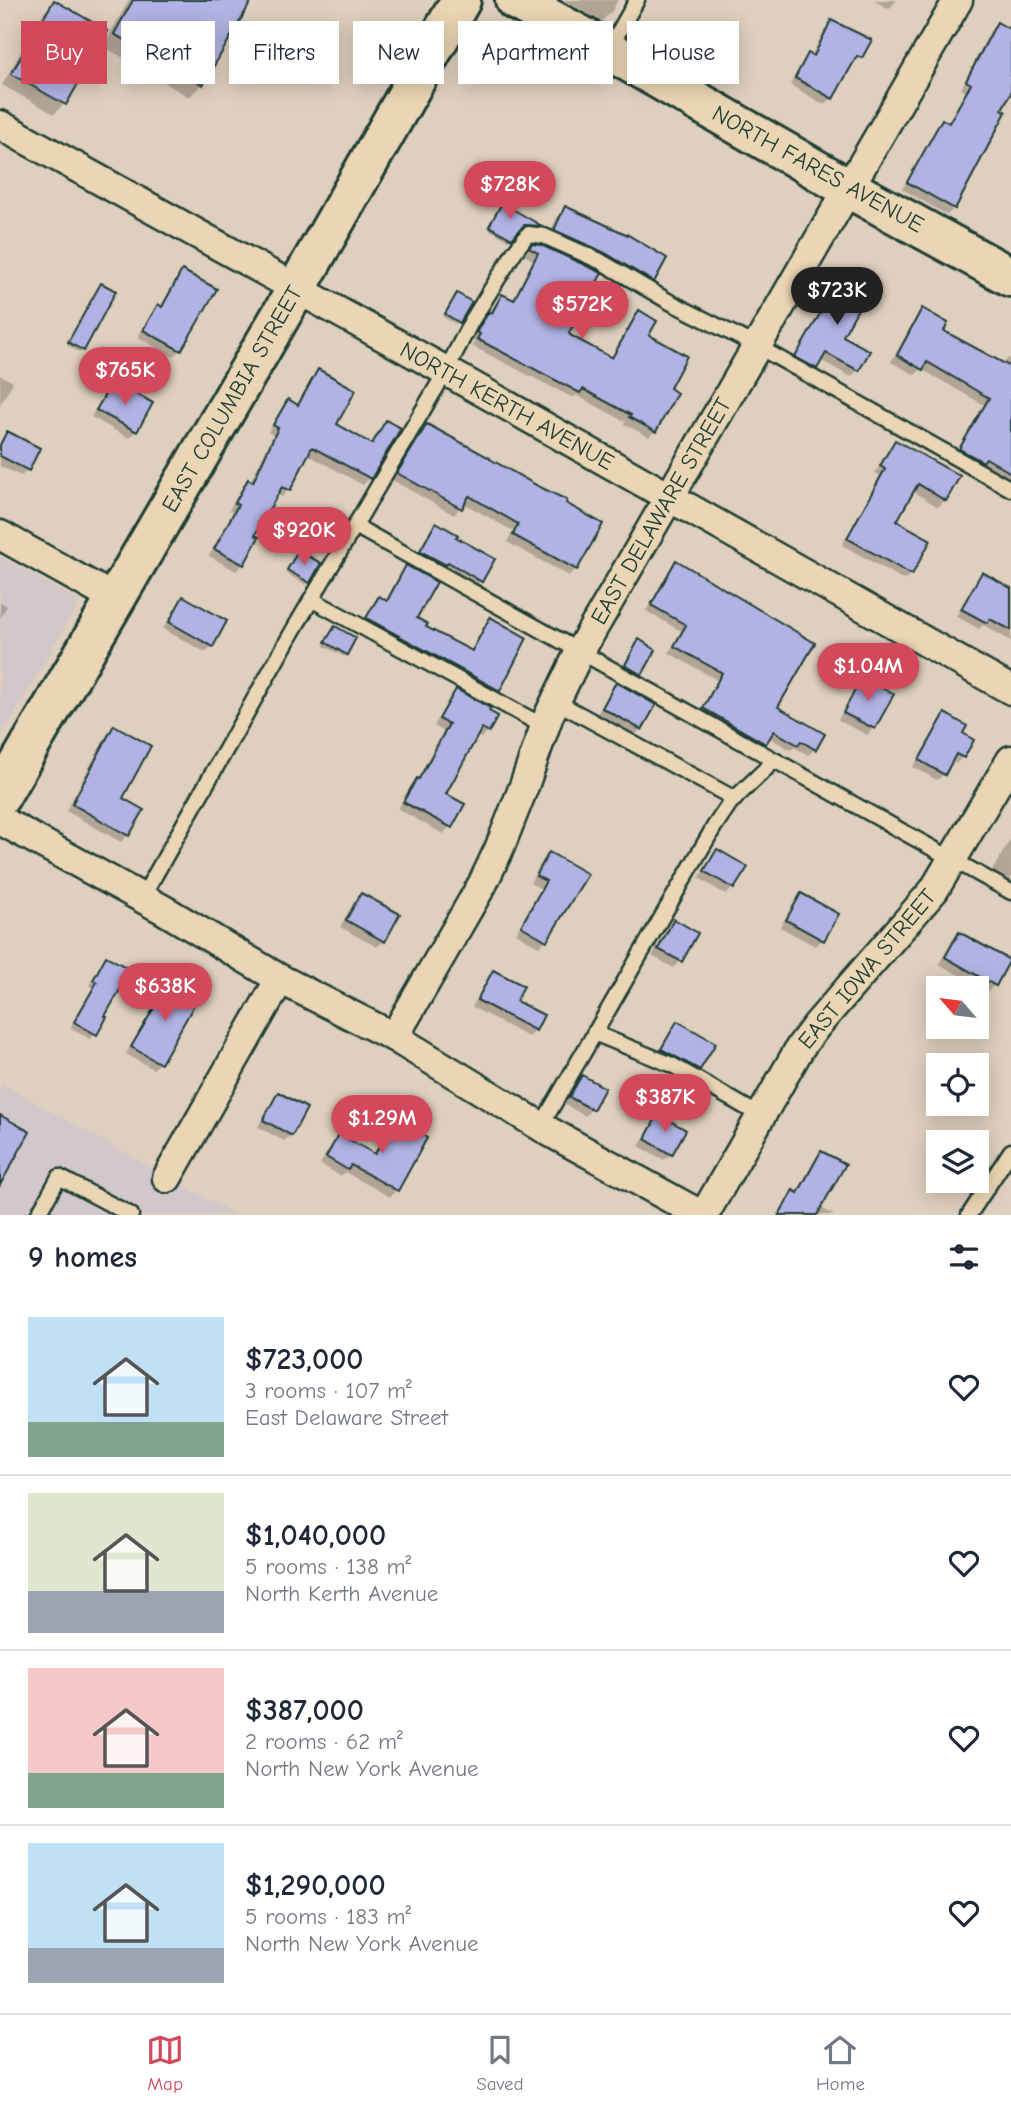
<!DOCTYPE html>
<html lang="en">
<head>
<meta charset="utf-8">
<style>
	:root { --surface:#fff; --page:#f6f6f7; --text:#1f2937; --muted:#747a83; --line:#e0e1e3; --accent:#d1495b }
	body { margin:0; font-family:"Comic Neue",sans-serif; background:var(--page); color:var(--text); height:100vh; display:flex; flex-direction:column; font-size:26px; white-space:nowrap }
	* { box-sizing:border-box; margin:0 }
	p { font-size:23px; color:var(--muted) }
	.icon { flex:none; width:38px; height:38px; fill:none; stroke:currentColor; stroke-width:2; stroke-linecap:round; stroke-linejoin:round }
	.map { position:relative; height:1215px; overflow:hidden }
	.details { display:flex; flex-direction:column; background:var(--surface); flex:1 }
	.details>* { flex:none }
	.guide { position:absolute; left:21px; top:21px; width:970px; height:63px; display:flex; gap:14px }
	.needle { width:46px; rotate:298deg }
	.tools { position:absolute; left:926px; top:976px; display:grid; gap:14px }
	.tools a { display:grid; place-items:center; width:63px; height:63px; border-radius:0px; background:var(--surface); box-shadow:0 4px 18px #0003; font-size:35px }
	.price { position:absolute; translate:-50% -60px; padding:0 16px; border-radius:24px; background:var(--accent); color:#fff; font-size:23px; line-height:46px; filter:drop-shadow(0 2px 4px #0008) }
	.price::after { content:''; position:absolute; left:50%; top:42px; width:21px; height:16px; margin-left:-10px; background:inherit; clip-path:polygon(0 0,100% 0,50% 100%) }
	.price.current { background:#222; color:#fff }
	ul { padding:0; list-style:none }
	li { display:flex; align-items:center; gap:21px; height:175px; padding:0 28px }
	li+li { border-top:2px solid var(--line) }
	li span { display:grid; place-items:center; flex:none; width:196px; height:140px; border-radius:0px; color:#555 }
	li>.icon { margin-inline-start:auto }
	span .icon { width:84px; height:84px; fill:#fffc; stroke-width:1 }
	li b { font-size:30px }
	h2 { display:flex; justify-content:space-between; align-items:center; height:84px; padding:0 28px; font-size:30px }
	.tag { padding:0 24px; border-radius:0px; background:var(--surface); box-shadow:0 4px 18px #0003; font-size:24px; line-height:63px }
	.tag.current { background:var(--accent); color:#fff }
	.tabs { display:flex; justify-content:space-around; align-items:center; height:98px; border-top:2px solid var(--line); background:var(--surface); font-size:19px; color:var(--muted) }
	.tabs a { display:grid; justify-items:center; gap:4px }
	.tabs .current { color:var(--accent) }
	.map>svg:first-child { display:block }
	.built { fill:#d2c7c9 }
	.shadow { fill:#0003 }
	.building { fill:#b2b3e4; stroke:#1f3d34; stroke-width:2 }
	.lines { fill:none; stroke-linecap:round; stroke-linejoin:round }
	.lane-casing { stroke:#1f3d34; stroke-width:19 }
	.street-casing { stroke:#1f3d34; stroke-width:33 }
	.secondary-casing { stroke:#1f3d34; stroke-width:44 }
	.lane { stroke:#ead6b4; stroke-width:14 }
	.street { stroke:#ead6b4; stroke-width:28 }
	.secondary { stroke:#ead6b4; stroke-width:38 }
	.labels { text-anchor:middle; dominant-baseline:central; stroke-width:6; stroke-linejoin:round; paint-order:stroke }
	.street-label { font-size:23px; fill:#1f3d34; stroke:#ead6b4 }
</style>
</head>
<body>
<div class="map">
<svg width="1011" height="1215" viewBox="0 0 1011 1215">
	<rect width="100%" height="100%" fill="#dfcfbe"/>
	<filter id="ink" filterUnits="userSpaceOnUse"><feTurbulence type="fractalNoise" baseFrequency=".0143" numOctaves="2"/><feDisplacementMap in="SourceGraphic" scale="14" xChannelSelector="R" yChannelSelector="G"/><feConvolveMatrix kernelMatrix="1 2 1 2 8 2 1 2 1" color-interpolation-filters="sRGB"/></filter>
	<g filter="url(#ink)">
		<g class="built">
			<polygon points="0,556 79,602 0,739"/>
			<polygon points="0,1083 236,1215 0,1215"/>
		</g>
		<g class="shadow">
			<polygon points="129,0 250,0 202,84 189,97 103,46"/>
			<polygon points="563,0 618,0 612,11 602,21"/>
			<polygon points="873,0 897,0 889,9"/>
			<polygon points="55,2 106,32 64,104 54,114 2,85 44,12"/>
			<polygon points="832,23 861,57 854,64 852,62 832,98 825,105 790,85 802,62 809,55 811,57 825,29"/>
			<polygon points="997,24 1011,32 1011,90 1000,110 1004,112 954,208 947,215 902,189 936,128 943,122 947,124 966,92 961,89 990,31"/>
			<polygon points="502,205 539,226 537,228 520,228 508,240 488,229"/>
			<polygon points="565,208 598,247 596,250 651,282 646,287 548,237 558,215"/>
			<polygon points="533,246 541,247 567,333 610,359 633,319 640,313 647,336 655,431 649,437 624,424 626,422 576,395 573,398 472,346 475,341 472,339 496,302 503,296 512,301 533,260 524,255"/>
			<polygon points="183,272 180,350 173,357 138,337 152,313 158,306 160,308 176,279"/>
			<polygon points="844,275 840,336 858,370 851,377 820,360 809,374 790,364 838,281"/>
			<polygon points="99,288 83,350 80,353 67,345"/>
			<polygon points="457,295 458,322 456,324 443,317"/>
			<polygon points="923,311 942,331 1002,364 1009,358 1011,359 1011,475 1006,480 954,456 984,405 921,369 915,375 891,362 916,317"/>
			<polygon points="319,371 335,424 370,445 380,428 386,422 370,478 363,485 307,454 288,490 282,497 276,494 253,536 243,564 236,571 209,556 233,512 229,510 242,488 248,481 250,482 273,435 268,432 282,408 288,402 296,406 312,378"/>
			<polygon points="0,375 13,382 0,405"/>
			<polygon points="113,383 136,431 129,438 91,417 106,390"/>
			<polygon points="427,426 576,569 569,576 507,542 513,531 463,503 454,515 392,480 421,433"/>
			<polygon points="7,433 28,470 21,476 0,466 0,441"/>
			<polygon points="896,442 945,500 938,507 912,491 895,522 911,574 904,580 842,545 880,476 875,473 889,449"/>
			<polygon points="436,525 454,538 481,581 474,588 414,558 430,531"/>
			<polygon points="296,556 309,582 306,585 286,573"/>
			<polygon points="677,563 776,708 815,749 808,755 794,747 791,750 768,737 758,750 698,715 717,680 669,653 681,631 646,611 670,569"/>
			<polygon points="407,568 414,618 424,627 470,652 484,626 491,620 525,639 498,690 492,697 361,625 372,605 379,598 385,602 400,574"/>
			<polygon points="982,574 1011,590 1011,641 983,625 979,629 956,616 976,581"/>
			<polygon points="184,598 212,646 205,652 163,629 177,605"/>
			<polygon points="0,602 7,606 0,618"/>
			<polygon points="332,631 346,654 343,656 324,646"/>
			<polygon points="636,644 640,674 637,676 623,669"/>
			<polygon points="863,679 891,695 873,728 867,735 838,720 856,686"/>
			<polygon points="616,685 641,729 634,736 597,715 610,691"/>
			<polygon points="456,691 488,731 481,738 476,735 444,795 462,805 450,827 443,834 398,809 410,787 417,780 443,731 434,726 449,698"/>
			<polygon points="945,715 960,734 972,741 962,757 956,764 951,761 944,774 937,780 913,767 939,722"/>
			<polygon points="114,728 120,799 128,835 121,842 66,811 107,734"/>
			<polygon points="1011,838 1011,889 988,878"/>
			<polygon points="717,851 733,888 726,895 699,878 711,858"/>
			<polygon points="549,854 546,940 539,947 516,933 541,889 530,883 542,861"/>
			<polygon points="361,895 384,941 377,947 340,927 354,902"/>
			<polygon points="801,895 822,940 815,946 780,927 795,901"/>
			<polygon points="675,921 696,933 680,961 674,968 652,956 668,928"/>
			<polygon points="959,934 995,985 988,991 939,964 952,940"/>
			<polygon points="106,959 105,1018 90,1039 70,1028 93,988 89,985 101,964"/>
			<polygon points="493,972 535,1030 528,1037 472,1007 487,979"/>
			<polygon points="170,984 160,1063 153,1069 126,1054 163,991"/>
			<polygon points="677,1023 699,1069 692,1076 656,1056 671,1030"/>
			<polygon points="582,1077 592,1109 585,1116 564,1104 575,1084"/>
			<polygon points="279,1094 291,1135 284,1141 258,1127 272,1101"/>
			<polygon points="659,1117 671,1154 664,1160 639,1146 652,1123"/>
			<polygon points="395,1122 396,1190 390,1197 345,1172 340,1176 320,1164 333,1143 339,1136 373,1155 388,1128"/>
			<polygon points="822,1153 820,1207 834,1215 777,1215 787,1199 794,1192 796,1194 815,1159"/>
		</g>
		<g class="building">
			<polygon points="54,0 108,31 66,105 11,74"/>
			<polygon points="133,0 252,0 203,85 114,34"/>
			<polygon points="831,20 872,40 862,58 857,56 833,99 795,78 808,53 814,56"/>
			<polygon points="997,22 1011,30 1011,93 1002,109 1006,112 955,209 907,182 942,119 949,123 971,84 966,81"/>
			<polygon points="502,203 542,226 524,225 512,239 489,226"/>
			<polygon points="565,206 628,235 667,258 654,282 605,253 554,230"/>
			<polygon points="532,244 541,245 602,273 569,333 570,335 612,358 639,310 657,321 649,335 687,356 670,388 677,393 656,432 629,417 631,415 583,389 580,393 477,339 480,334 477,332 479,327 489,312 492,313 502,294 514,300 538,253 529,248"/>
			<polygon points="182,270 217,289 181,351 143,330 158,304 162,307"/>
			<polygon points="844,272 870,287 843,336 870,351 859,371 826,353 817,369 795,357"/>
			<polygon points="101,283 116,291 84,351 68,342"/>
			<polygon points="457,293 472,302 460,323 445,314"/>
			<polygon points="922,308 948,323 944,331 1011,367 1011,473 986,458 983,462 959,449 989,398 927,362 923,370 897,355"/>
			<polygon points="318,369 356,390 337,424 372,444 386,420 401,428 371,479 312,447 290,491 282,487 255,535 259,537 244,565 214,549 238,505 235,503 248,479 253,482 278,428 273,425 288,399 298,405"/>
			<polygon points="113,381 153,403 137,432 96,410"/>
			<polygon points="427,424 490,458 490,459 538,486 567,500 566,503 603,524 577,570 513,535 518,524 469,496 462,509 397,473"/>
			<polygon points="7,431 40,448 29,471 0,456 0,445"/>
			<polygon points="895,440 960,476 946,501 918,484 897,521 931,540 912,575 847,538 885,469 880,466"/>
			<polygon points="436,522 458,535 456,537 495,559 482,582 448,562 446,565 420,551"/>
			<polygon points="298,551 321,563 310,583 287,570"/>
			<polygon points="676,560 815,643 778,707 825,734 816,750 801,741 798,745 774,731 766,744 703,708 722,673 674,646 686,625 651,605"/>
			<polygon points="406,565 437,582 417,618 428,624 426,627 472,651 490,617 527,638 500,691 366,618 379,596 387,601"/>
			<polygon points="982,572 1011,588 1011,630 990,619 987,623 961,609"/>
			<polygon points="183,596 227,621 213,647 169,622"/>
			<polygon points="335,626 356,638 347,655 325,642"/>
			<polygon points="639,639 656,650 642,675 625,665"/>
			<polygon points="862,677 894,694 875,729 843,713"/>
			<polygon points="616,682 656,705 642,730 602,708"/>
			<polygon points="456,689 490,708 489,711 498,716 489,732 482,728 446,794 465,804 452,828 403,802 417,778 419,779 449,724 439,719"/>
			<polygon points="945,713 967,726 963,733 974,740 964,758 956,754 945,775 919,760"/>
			<polygon points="114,725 151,746 123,798 144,810 129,836 72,804"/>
			<polygon points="717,849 748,867 734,889 704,871"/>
			<polygon points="549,852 588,874 547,941 521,926 546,881 536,876"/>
			<polygon points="361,893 400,914 385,942 346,920"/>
			<polygon points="801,893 839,914 824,941 786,920"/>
			<polygon points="674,919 698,933 682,962 658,949"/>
			<polygon points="959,932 1010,960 996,986 945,957"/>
			<polygon points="106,956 131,970 105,1016 107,1017 97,1035 74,1022 97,982 93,980"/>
			<polygon points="493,970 524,986 516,1001 544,1015 536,1031 477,1000"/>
			<polygon points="169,982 198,998 161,1064 131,1047"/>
			<polygon points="677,1021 716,1043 700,1070 661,1049"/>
			<polygon points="582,1075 605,1088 593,1110 569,1097"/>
			<polygon points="278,1092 307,1108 292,1136 263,1120"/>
			<polygon points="658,1114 686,1130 672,1155 645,1139"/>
			<polygon points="0,1115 30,1132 0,1185"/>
			<polygon points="395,1119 427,1138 398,1191 351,1165 348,1170 326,1157 339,1134 375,1154"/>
			<polygon points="821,1151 846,1164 817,1215 779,1215 793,1190 798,1193"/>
		</g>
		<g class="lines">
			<defs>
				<g id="lane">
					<polyline points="609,49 637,0"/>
					<path d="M355 526C574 647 792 771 1011 892"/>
					<polyline points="311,599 545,727"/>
					<polyline points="555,701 735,799"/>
					<polyline points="142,898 294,629 446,371 471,322 515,251 528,234 544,236 600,261 668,301 757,346 1011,489"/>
					<polyline points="594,1033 672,1065 761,1116"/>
					<polyline points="541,1126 714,827 730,803 774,761"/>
					<polyline points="38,1215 59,1177 131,1215"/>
					<polyline points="969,1215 1011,1151"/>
				</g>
				<g id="street">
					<polyline points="0,125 446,371 1011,690"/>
					<polyline points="0,535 115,599"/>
					<polyline points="0,820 164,910 280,979 394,1037 550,1132 701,1215"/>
					<polyline points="394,1037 483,883 499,849 524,786 549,715 580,651 958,0"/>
					<polyline points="167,1178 280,979"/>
					<polyline points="704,1215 801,1046 817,1025 934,890 1011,760"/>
				</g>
				<g id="secondary">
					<polyline points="515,0 608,50 848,188 1011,277"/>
					<polyline points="0,797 297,288 461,0"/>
				</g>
			</defs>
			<use href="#lane" class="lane-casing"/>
			<use href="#street" class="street-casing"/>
			<use href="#secondary" class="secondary-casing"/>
			<use href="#lane" class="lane"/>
			<use href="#street" class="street"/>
			<use href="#secondary" class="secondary"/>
		</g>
	</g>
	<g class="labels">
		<g class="street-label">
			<text transform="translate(818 169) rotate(29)">NORTH FARES AVENUE</text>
			<text transform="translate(232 399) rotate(-60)">EAST COLUMBIA STREET</text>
			<text transform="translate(507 406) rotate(29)">NORTH KERTH AVENUE</text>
			<text transform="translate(661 511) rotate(-60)">EAST DELAWARE STREET</text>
			<text transform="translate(867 969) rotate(-50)">EAST IOWA STREET</text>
		</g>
	</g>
</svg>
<div class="tools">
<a><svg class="needle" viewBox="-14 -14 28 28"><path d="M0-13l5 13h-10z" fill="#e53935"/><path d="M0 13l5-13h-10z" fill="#747a83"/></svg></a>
<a><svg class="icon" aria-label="locate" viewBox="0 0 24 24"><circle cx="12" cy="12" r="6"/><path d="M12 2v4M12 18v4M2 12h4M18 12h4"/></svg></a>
<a><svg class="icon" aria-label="layers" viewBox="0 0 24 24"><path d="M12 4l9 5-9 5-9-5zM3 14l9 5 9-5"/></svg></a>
</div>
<b class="price" style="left:510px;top:221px">$728K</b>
<b class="price current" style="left:837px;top:327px">$723K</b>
<b class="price" style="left:582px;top:341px">$572K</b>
<b class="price" style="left:125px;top:407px">$765K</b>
<b class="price" style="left:304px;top:567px">$920K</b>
<b class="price" style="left:868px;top:703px">$1.04M</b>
<b class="price" style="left:165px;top:1023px">$638K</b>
<b class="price" style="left:665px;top:1134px">$387K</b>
<b class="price" style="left:382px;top:1155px">$1.29M</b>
<div class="guide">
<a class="tag current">Buy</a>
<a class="tag">Rent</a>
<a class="tag">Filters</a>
<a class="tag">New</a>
<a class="tag">Apartment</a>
<a class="tag">House</a>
</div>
</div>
<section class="details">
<h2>9 homes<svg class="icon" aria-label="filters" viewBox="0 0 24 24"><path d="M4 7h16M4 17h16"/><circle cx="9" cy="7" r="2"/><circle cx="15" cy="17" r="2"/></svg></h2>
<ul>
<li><span style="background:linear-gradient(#bfe0f5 75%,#7fa58c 0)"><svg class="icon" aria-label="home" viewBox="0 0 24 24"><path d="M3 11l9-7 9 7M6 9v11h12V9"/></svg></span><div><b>$723,000</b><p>3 rooms · 107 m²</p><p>East Delaware Street</p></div><svg class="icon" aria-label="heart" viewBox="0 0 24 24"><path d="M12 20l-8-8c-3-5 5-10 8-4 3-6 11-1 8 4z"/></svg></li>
<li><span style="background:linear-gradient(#dfe7d0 70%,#9aa5b1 0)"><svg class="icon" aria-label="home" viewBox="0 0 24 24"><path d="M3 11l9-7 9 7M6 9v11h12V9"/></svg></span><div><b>$1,040,000</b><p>5 rooms · 138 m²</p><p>North Kerth Avenue</p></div><svg class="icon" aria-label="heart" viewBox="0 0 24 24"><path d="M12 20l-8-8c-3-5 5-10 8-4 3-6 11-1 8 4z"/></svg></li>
<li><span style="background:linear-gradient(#f6c9c9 75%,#7fa58c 0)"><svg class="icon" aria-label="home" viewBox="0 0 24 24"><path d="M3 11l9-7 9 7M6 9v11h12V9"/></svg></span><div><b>$387,000</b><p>2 rooms · 62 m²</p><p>North New York Avenue</p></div><svg class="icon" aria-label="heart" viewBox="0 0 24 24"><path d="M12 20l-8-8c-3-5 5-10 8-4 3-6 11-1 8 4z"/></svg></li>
<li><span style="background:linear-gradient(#bfe0f5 75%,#9aa5b1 0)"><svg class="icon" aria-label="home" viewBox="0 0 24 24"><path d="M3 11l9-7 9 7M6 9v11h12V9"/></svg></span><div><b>$1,290,000</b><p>5 rooms · 183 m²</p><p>North New York Avenue</p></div><svg class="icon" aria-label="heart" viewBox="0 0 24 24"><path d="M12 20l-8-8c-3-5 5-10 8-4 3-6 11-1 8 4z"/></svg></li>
</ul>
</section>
<nav class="tabs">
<a class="current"><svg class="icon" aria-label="map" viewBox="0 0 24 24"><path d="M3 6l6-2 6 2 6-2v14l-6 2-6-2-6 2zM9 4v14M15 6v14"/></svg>Map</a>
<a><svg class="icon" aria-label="saved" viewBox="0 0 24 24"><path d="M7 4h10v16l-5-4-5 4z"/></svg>Saved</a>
<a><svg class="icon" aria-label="home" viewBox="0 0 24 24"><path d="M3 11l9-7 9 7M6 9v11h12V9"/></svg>Home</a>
</nav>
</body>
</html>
